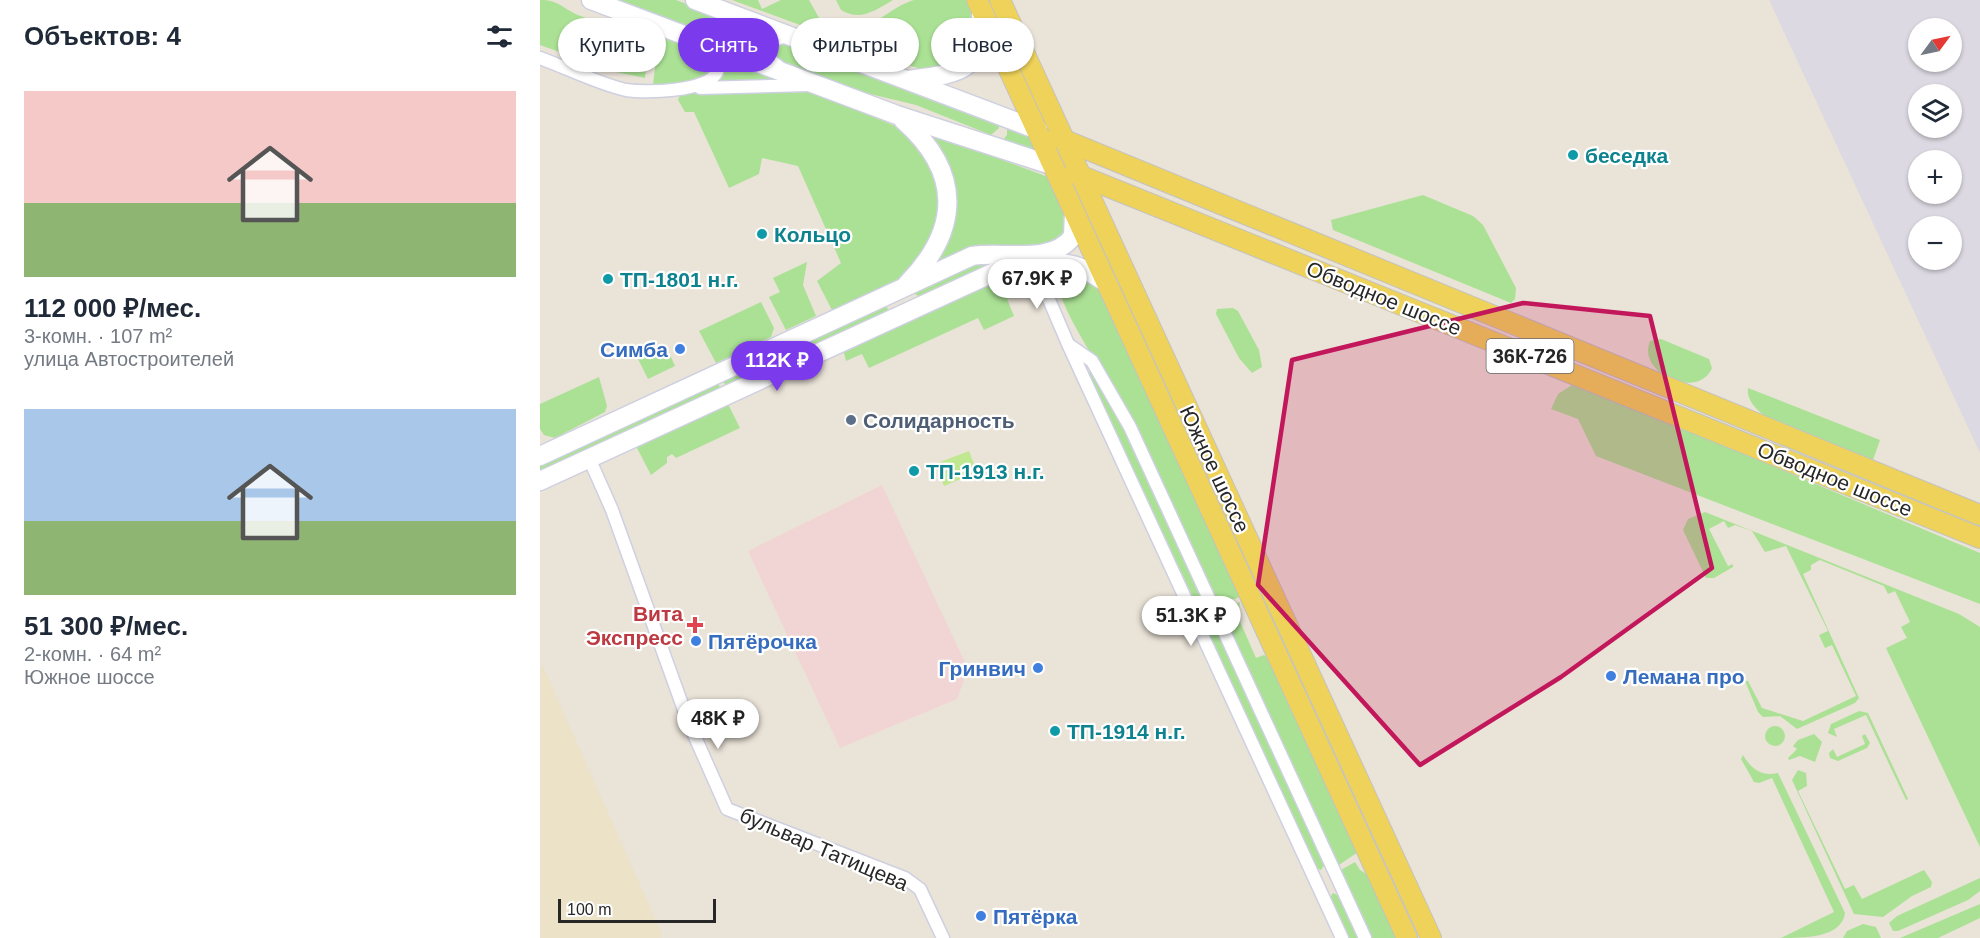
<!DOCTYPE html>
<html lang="ru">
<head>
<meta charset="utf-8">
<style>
	:root { --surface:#fff; --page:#f2f2f3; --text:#1f2937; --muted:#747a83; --accent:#7c3aed }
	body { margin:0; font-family:Arial,sans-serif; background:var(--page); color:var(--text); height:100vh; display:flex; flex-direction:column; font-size:22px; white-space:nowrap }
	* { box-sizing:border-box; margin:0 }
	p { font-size:20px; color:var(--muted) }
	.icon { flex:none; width:33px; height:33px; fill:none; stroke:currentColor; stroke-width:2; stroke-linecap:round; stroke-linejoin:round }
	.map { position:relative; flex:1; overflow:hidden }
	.panel { display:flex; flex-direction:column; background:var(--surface); width:540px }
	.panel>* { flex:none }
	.guide { position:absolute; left:18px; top:18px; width:570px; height:54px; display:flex; gap:12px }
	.needle { width:39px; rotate:57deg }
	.controls { position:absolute; left:1368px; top:18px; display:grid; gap:12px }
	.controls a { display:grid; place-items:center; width:54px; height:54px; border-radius:50%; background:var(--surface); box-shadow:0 2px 4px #0004; font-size:30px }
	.scale { position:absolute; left:18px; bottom:15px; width:158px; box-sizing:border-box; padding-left:6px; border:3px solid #272727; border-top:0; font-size:16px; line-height:21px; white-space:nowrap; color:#272727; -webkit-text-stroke:4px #fff; paint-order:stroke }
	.price { position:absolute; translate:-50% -51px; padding:0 14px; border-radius:21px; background:#fff; color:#222; font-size:20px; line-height:39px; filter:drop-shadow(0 2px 3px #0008) }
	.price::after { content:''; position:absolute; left:50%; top:36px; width:18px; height:14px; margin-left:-9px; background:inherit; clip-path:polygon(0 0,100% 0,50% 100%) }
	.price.selected { background:var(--accent); color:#fff }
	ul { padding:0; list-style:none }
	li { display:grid; align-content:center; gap:12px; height:318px; padding:0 24px }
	li span { display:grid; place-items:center; height:186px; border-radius:0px; color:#555 }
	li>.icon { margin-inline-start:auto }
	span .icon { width:108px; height:108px; fill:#fffc; stroke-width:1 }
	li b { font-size:26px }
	h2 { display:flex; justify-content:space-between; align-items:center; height:72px; padding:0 24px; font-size:26px }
	.pill { padding:0 21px; border-radius:27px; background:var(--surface); box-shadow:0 2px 4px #0004; font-size:21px; line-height:54px }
	.pill.selected { background:var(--accent); color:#fff }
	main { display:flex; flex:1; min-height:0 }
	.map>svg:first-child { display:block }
	.industrial { fill:#dcd9e2; fill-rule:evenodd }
	.education { fill:#ece2c7 }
	.medical { fill:#f1d5d5 }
	.green { fill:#abe195 }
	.pitch { fill:#bfe890 }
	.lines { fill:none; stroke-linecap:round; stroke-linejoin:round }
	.street-casing { stroke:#ced0e0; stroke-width:15 }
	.secondary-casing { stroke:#ced0e0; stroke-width:21 }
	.primary-casing { stroke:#c3c3c3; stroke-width:22 }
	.street { stroke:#fff; stroke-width:12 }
	.secondary { stroke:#fff; stroke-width:18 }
	.primary { stroke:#eed259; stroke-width:20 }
	.marked { fill:#c2185b; fill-opacity:0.2; stroke:#c2185b; stroke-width:4.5; stroke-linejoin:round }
	.culture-dot { fill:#0f9aa8; stroke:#fff; stroke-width:2 }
	.shop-dot { fill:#3f7fe0; stroke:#fff; stroke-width:2 }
	.service-dot { fill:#5c6f8a; stroke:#fff; stroke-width:2 }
	.health-dot { fill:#e0444e; stroke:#fff; stroke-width:2 }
	.labels { text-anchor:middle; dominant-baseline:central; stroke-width:4.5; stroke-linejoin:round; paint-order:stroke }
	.shield { fill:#fff; stroke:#686868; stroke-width:1.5 }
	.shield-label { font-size:20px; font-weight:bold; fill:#272727 }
	.culture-label { font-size:21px; font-weight:bold; fill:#0d838f; stroke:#fff; text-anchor:start }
	.street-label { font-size:21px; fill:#272727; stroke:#fff }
	.shop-label { font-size:21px; font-weight:bold; fill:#366cbe; stroke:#fff; text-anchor:start }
	.service-label { font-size:21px; font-weight:bold; fill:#4e5e75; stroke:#fff; text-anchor:start }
	.health-label { font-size:21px; font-weight:bold; fill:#be3a42; stroke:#fff; text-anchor:end }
</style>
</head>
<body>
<main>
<section class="panel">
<h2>Объектов: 4<svg class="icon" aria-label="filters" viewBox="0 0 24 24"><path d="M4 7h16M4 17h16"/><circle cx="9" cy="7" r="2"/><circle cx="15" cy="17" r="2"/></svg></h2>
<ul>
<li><span style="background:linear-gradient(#f6c9c9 60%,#8fb573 0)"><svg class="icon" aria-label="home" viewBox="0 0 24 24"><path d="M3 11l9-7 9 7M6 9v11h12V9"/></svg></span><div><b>112 000 ₽/мес.</b><p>3-комн. · 107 m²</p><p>улица Автостроителей</p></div></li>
<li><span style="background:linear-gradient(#a9c7e8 60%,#8fb573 0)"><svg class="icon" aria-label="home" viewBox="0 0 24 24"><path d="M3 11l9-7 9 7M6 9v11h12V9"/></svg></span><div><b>51 300 ₽/мес.</b><p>2-комн. · 64 m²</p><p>Южное шоссе</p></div></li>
</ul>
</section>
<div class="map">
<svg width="1440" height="938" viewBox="0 0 1440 938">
	<rect width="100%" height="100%" fill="#eae3d8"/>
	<path class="industrial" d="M1229 0H1440V453ZM1378 28H1412V62H1378ZM1378 94H1412V128H1378ZM1378 160H1412V194H1378ZM1378 226H1412V260H1378Z"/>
	<polygon class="education" points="3,666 122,934 121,938 0,938 0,667"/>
	<polygon class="medical" points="342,485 428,669 417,699 300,748 208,551"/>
	<g class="green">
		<path d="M0 0C19 0 22 8 38 15 61 25 87 25 110 35L105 78 76 72 0 45Z"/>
		<polygon points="73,0 136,0 227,34 217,53"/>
		<path d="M192 0H218L222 9 241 0H269L283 25C322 47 342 9 374 0 389 0 411 0 426 0L438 26 428 58 385 71Z"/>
		<path d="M296 0H353C336 10 320 22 301 10Z"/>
		<path d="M119 34C137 40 175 45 173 69L158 83 113 85Z"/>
		<polygon points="237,41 459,124 459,128 451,135 376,105 322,92 239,62 226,47"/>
		<polygon points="180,55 247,79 175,84"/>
		<polygon points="263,88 360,128 370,135 402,184 396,237 368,271 356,281 292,310 277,281 301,263 258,166 222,158 219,174 189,188 154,112 145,112 138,100 140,95 146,92"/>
		<polygon points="467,122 491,131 503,157 463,140 467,135"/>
		<polygon points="371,126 508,177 530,215 524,241 382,273 414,210"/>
		<polygon points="883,195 933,216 943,225 976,288 975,299 971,303 793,230 791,220"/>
		<polygon points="267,262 263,285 276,316 246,330 229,297 240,292 233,278"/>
		<polygon points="441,262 450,267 380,297 375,294 379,287"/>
		<path d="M529 271 558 282 704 595 678 606 596 426C580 397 515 306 518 280Z"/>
		<polygon points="481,273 490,279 494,287 467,299 474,316 444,330 438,318 329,368 322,354 306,361 303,349 461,274"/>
		<polygon points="221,302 234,328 231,337 176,363 159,331"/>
		<polygon points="345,305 348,309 347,312 186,387 182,378"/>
		<polygon points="693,308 698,311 719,350 722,367 712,373 699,358 676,314 677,309"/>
		<path d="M1121 339 1169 359 1172 368C1158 401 1096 373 1110 341Z"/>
		<polygon points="126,346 135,366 108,379 98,359"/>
		<polygon points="547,371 552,373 589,438 667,607 659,610"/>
		<polygon points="59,377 67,406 65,412 15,438 4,435 0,429 0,404"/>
		<polygon points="176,380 181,389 0,472 0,461"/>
		<polygon points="1035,383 1440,553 1440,604 1056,456 1038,419 1011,409 1018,394"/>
		<path d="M1208 388 1340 440 1333 460 1231 420C1220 413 1206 402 1208 388Z"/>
		<polygon points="185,398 200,428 136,458 132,454 127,457 127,463 111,475 96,446"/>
		<polygon points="1165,512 1419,614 1440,627 1440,847 1346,648 1367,638 1361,627 1370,622 1355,591 1348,594 1344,586 1280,560 1271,565 1271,570 1263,574 1319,698 1315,703 1257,729 1240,716 1223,717 1218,712 1205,681 1208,681 1222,708 1263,721 1316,696 1292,645 1285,648 1279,635 1288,631 1246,546 1225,552 1212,531 1195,525 1188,528 1184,521 1169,529 1188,566 1193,564 1193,567 1174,578 1166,578 1143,530 1148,519"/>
		<polygon points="700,602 698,617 716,658 724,655 737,666 821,850 796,867 680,611"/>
		<polygon points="669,611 785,864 781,870 775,868 661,615"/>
		<polygon points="1319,711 1328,713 1368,799 1366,800 1326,715 1294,729 1297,737 1288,733 1291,724"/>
		<circle cx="1235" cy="736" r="10"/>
		<polygon points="1274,734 1282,742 1275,762 1260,756 1249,760 1248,758 1257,749 1253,746 1258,740"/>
		<polygon points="1325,734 1330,743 1327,748 1298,761 1290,758 1289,753 1293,749 1297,757 1325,744 1322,736"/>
		<path d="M1203 755C1211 769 1222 777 1238 773L1305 913C1302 938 1263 938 1241 938L1294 912 1232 778 1219 783 1214 782 1201 759Z"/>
		<polygon points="1258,770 1266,773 1267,786 1258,791 1305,889 1314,885 1322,899 1384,870 1392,882 1391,887 1372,896 1343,917 1314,914 1252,780"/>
		<polygon points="815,862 820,870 833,878 861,938 829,938 799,871"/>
		<polygon points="1440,878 1440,891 1428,900 1358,931 1353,931 1349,923 1357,916"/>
		<polygon points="793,893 799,896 818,938 807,938 789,899"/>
		<polygon points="1440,904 1440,918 1398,938 1360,938"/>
		<polygon points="1323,924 1336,927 1341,938 1303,938 1307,931"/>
	</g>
	<polygon class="pitch" points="429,451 437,472 404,486 395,464"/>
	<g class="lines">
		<defs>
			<g id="street">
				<path d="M0 58C27 68 59 84 86 90 105 93 168 92 177 72 182 61 175 52 167 45"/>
				<polyline points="160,88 269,85"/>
				<polyline points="492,260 528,344 802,938"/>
				<polyline points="529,345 552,361 590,427 825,938"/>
				<polyline points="49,458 72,510 148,721 187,809 365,878 380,889 403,938"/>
			</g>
			<g id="secondary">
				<polyline points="51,0 357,115 514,166"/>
				<polyline points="155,0 498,130"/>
				<polyline points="237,69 225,60 220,49 224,40 243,34"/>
				<path d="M368 80C424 73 444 72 441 9"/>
				<path d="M363 120C422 172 421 229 367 284"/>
				<path d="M0 456 432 256C463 251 513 265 533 236L534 211"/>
				<path d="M0 481 459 270C483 266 515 258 539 267 549 271 559 278 568 284"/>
			</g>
			<g id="primary">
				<polyline points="437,0 867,938"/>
				<polyline points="460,0 891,938"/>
				<polyline points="517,137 1440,515"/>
				<polyline points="534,173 1440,538"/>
			</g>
		</defs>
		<use href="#street" class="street-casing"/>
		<use href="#secondary" class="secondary-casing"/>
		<use href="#primary" class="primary-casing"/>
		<use href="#street" class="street"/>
		<use href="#secondary" class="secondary"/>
		<use href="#primary" class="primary"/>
	</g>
	<path class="marked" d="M983 303 1110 316 1172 568 1021 677 880 765 718 585 752 360Z"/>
	<g class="culture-dot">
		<circle cx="1033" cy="155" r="6"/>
		<circle cx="222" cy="234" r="6"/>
		<circle cx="68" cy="279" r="6"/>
		<circle cx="374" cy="471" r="6"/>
		<circle cx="515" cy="731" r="6"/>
	</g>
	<g class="shop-dot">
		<circle cx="140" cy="349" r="6"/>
		<circle cx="156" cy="641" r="6"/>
		<circle cx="498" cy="668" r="6"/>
		<circle cx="1071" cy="676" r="6"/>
		<circle cx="441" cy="916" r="6"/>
	</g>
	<circle class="service-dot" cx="311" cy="420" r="6"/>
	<path class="health-dot" d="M152 616h6v6h6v6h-6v6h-6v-6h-6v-6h6z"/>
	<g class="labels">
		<rect class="shield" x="946.5" y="339" width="87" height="34" rx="4.5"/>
		<g class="shield-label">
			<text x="990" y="356">36К-726</text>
		</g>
		<g class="culture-label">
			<text x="1045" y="155">беседка</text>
			<text x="234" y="234">Кольцо</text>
			<text x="80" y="279">ТП-1801 н.г.</text>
			<text x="386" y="471">ТП-1913 н.г.</text>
			<text x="527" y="731">ТП-1914 н.г.</text>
		</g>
		<g class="street-label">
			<text transform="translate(844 298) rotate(22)">Обводное шоссе</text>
			<text transform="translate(675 469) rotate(65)">Южное шоссе</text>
			<text transform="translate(1295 479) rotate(22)">Обводное шоссе</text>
			<text transform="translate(284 849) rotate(23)">бульвар Татищева</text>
		</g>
		<g class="shop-label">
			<text x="128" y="349" text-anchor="end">Симба</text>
			<text x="168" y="641">Пятёрочка</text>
			<text x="486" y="668" text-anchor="end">Гринвич</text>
			<text x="1083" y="676">Лемана про</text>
			<text x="453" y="916">Пятёрка</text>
		</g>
		<g class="service-label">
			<text x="323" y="420">Солидарность</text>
		</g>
		<g class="health-label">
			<text x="143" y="613">Вита<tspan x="143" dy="24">Экспресс</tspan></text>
		</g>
	</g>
</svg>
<div class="controls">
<a><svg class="needle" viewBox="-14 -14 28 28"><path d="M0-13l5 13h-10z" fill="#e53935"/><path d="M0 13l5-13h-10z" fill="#747a83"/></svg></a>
<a><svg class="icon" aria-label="layers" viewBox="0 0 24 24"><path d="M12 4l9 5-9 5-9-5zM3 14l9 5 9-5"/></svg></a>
<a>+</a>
<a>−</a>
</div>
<div class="scale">100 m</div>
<b class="price" style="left:497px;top:310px">67.9K ₽</b>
<b class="price selected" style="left:237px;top:392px">112K ₽</b>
<b class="price" style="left:651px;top:647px">51.3K ₽</b>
<b class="price" style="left:178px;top:750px">48K ₽</b>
<div class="guide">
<a class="pill">Купить</a>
<a class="pill selected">Снять</a>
<a class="pill">Фильтры</a>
<a class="pill">Новое</a>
</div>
</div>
</main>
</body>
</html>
